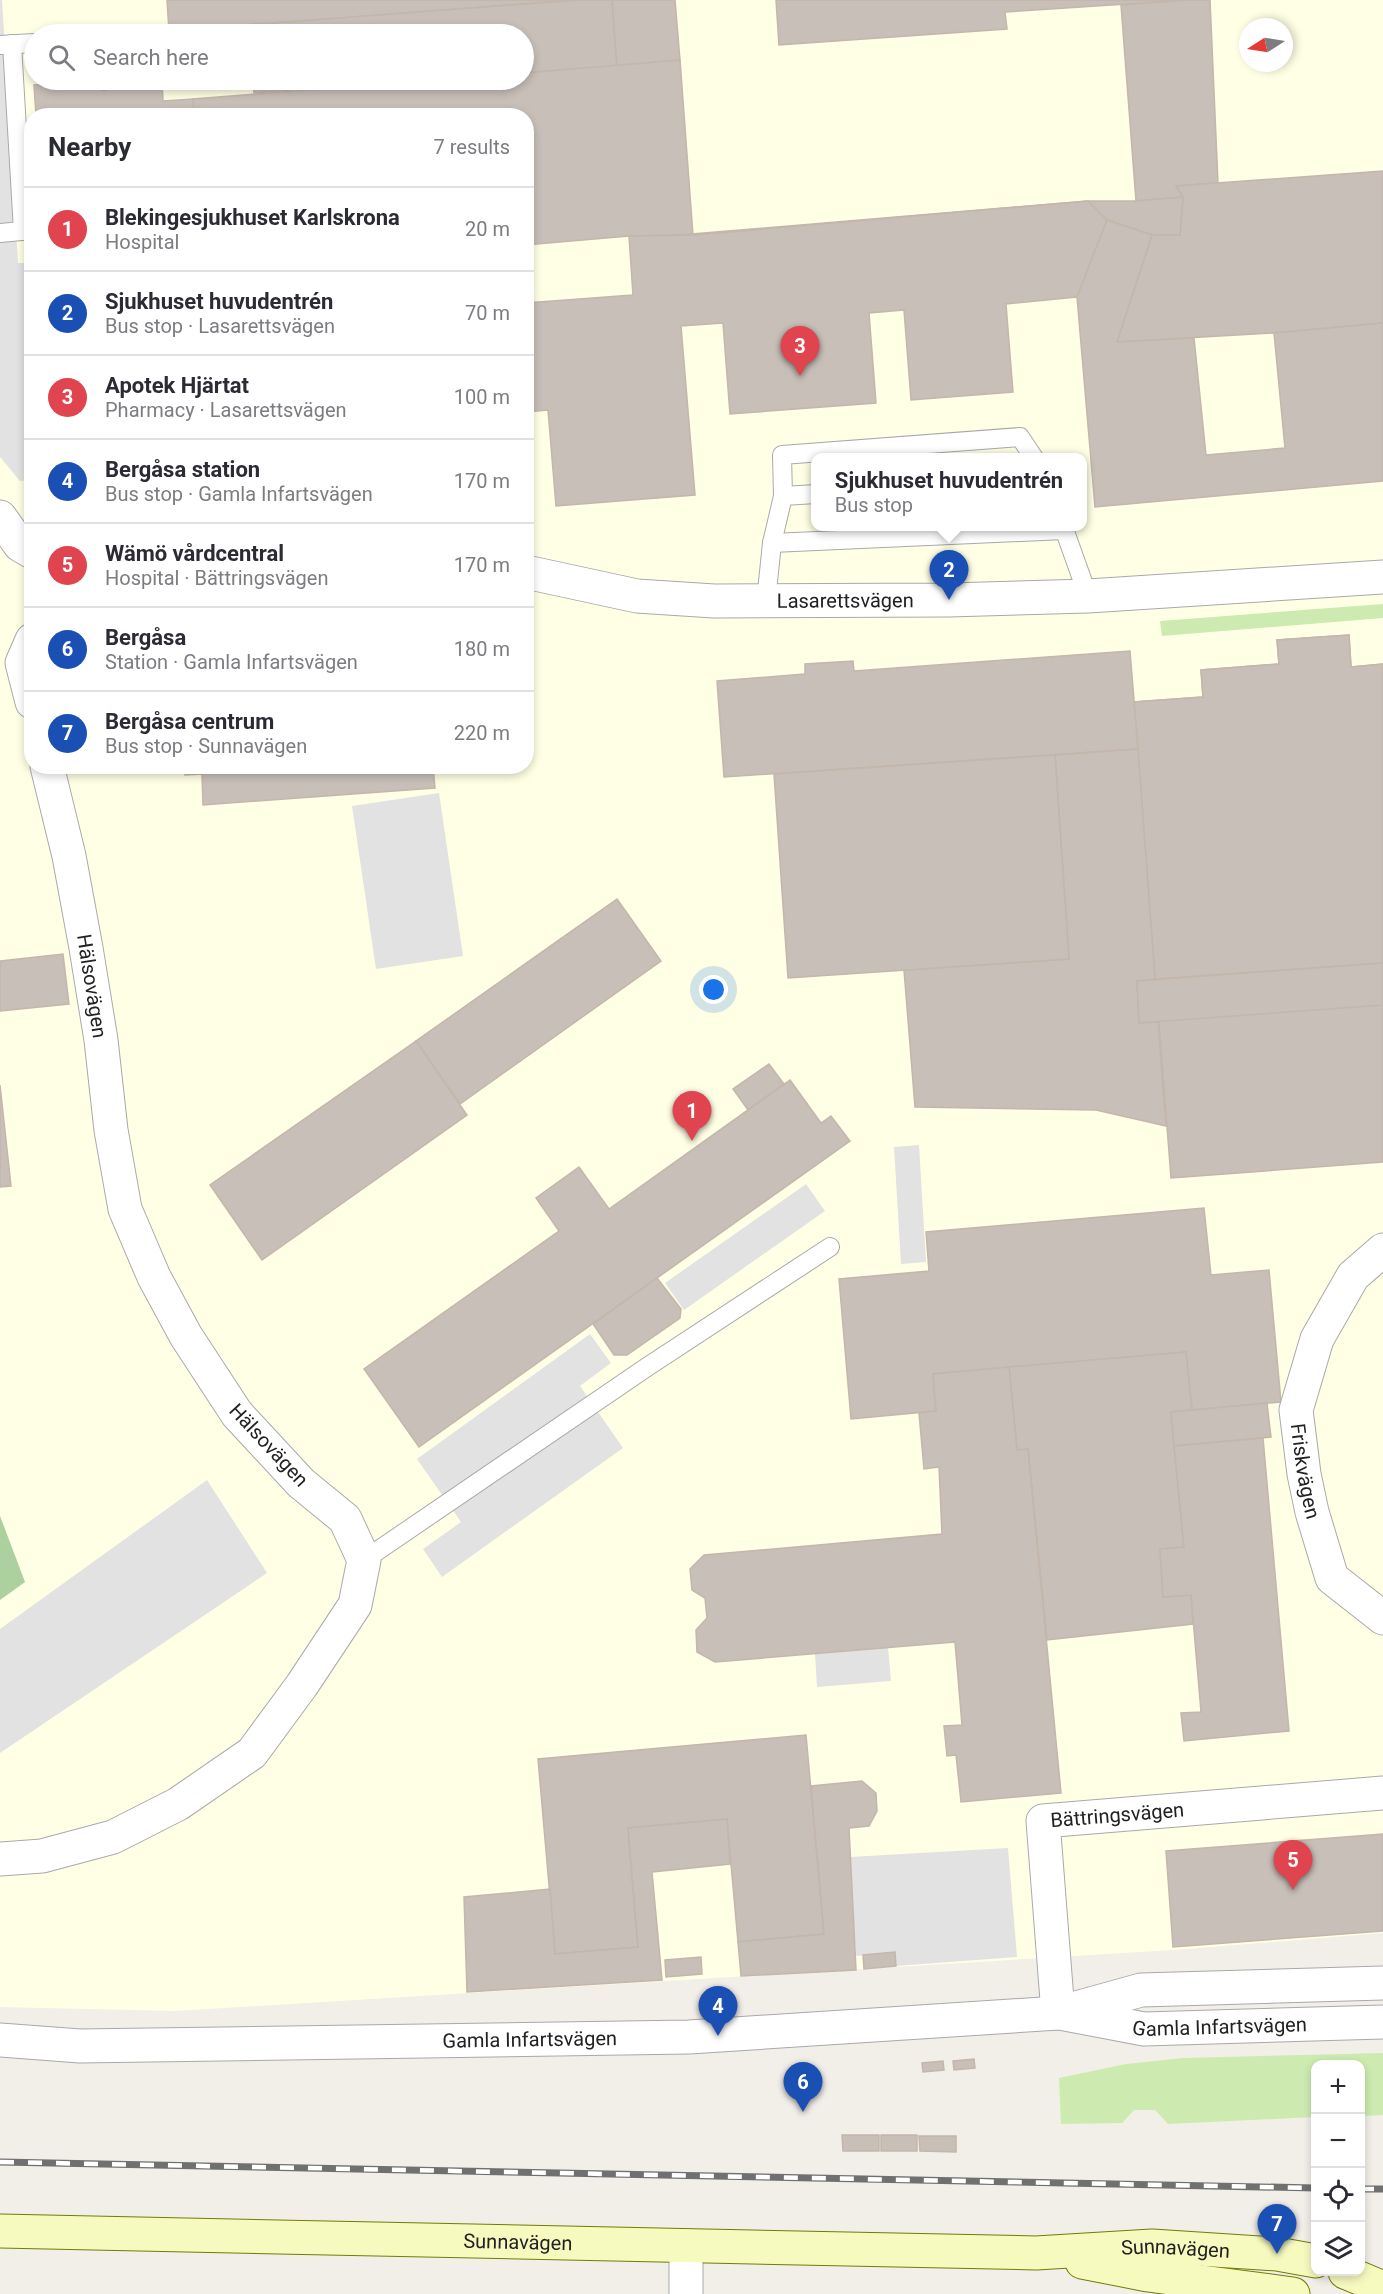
<!DOCTYPE html>
<meta charset="utf-8">
<style>
body{margin:0;font-family:Roboto,sans-serif;background:#f2f2f3;color:#2b2b33}
.controls{position:absolute;right:18px;bottom:18px;display:grid;overflow:hidden;border-radius:12px;box-shadow:0 3px 9px #0003}
.controls button{width:54px;height:54px;display:grid;place-items:center;padding:0;border:0;border-bottom:2px solid #e1e1e2;background:#fff;color:#2b2b33;font:30px sans-serif}
.compass{position:absolute;left:1239px;top:18px;width:54px;height:54px;border-radius:50%;background:#fff;box-shadow:0 3px 9px #0003;rotate:258deg}
.you{position:absolute;left:714px;top:990px;width:21px;height:21px;margin:-15px;border:4px solid #fff;border-radius:50%;background:#1a73e8;box-shadow:0 0 0 9px #1a73e833}
.badge{display:grid;place-items:center;width:39px;height:39px;border-radius:50%;background:#d40000;color:#fff;font-size:20px;font-weight:700}
.pin{position:absolute;translate:-50% -50px;filter:drop-shadow(0 2px 3px #0008)}
.pin::after{content:'';position:absolute;top:32px;width:21px;height:18px;background:inherit;clip-path:polygon(0 0,100% 0,50% 100%)}
.popup{position:absolute;left:811px;top:453px;width:276px;height:78px;box-sizing:border-box;display:grid;place-content:center;border-radius:12px;background:#fff;filter:drop-shadow(0 2px 4px #0005);font-size:20px;white-space:nowrap;color:#7c7c81}
.popup b{font-size:22px;color:#2b2b33}
.popup::after{content:'';position:absolute;left:50%;top:100%;margin-left:-12px;border:12px solid transparent;border-top-color:#fff}
.list{margin:0;padding:0;list-style:none}
h2{display:flex;justify-content:space-between;align-items:center;height:78px;margin:0;padding:0 24px;font-size:26px}
h2 small{font-size:20px;font-weight:400;color:#7c7c81}
.list li{display:grid;grid-template-columns:39px 1fr auto;gap:18px;align-items:center;box-sizing:border-box;height:84px;padding:0 24px;border-top:2px solid #e1e1e2}
.list b{display:block;font-size:22px;white-space:nowrap}
.list p{margin:0;font-size:20px;white-space:nowrap;color:#7c7c81}
.list em{font-size:20px;font-style:normal;color:#7c7c81}
.icon{flex:none;width:33px;height:33px;fill:none;stroke:currentColor;stroke-width:2;stroke-linecap:round;stroke-linejoin:round}
.map{position:relative;flex:none;width:1383px;height:2294px;overflow:hidden}
.search{position:absolute;background:#fff;box-shadow:0 3px 9px #0003;left:24px;top:24px;width:510px;height:66px;display:flex;align-items:center;gap:15px;box-sizing:border-box;padding:0 21px;border-radius:33px;color:#7c7c81;font-size:22px}
.panel{position:absolute;background:#fff;box-shadow:0 3px 9px #0003;left:24px;top:108px;width:510px;height:666px;border-radius:24px}
.map>svg:first-child{display:block}
.education{fill:#ffffe5;fill-rule:evenodd}
.grass{fill:#cdebb0}
.forest{fill:#add19e}
.parking{fill:#e2e2e2}
.building{fill:#c7bfb8;stroke:#c4b6ab;stroke-width:1.5}
.lines{fill:none;stroke-linecap:round;stroke-linejoin:round}
.service-casing{stroke:#a9a9a9;stroke-width:20}
.minor-casing{stroke:#a9a9a9;stroke-width:35}
.tertiary-casing{stroke:#a9a9a9;stroke-width:35}
.secondary-casing{stroke:#707d05;stroke-width:35}
.service{stroke:#fff;stroke-width:18}
.minor{stroke:#fff;stroke-width:33}
.tertiary{stroke:#fff;stroke-width:33}
.secondary{stroke:#f7fabf;stroke-width:33}
.rail-casing{stroke:#707070;stroke-width:7}
.rail{stroke:#fff;stroke-width:4.5;stroke-dasharray:14;stroke-linecap:butt}
.labels{text-anchor:middle;dominant-baseline:central;stroke-width:4.5;stroke-linejoin:round;paint-order:stroke}
.street-label{font-size:20px;fill:#222;stroke:#fff}
</style>
<div class="map">
<svg width="1383" height="2294" viewBox="0 0 1383 2294">
<rect width="100%" height="100%" fill="#f2efe9"/>
<path class="education" d="M0,0H1383V1933L1173,1950L176,2011L0,2007V1600L25,1582L0,1516ZM1248,27H1284V63H1248ZM34,34H524V80H34ZM32,116H526V766H32ZM816,458H1082V526H816Z"/>
<g class="grass">
<path d="M1383,604V618L1162,636L1160,621Z"/>
<path d="M1383,2053V2115L1361,2116L1360,2064H1316L1315,2117L1168,2124L1155,2110H1134L1122,2123L1061,2124L1059,2078L1126,2064L1183,2058Z"/>
</g>
<path class="forest" d="M0,1516L25,1582L0,1600Z"/>
<g class="parking">
<path d="M0,0H2L18,263H32L31,480L20,481L0,457Z"/>
<path d="M439,793L463,956L376,969L352,806Z"/>
<path d="M919,1145L926,1262L901,1264L894,1147Z"/>
<path d="M806,1184L825,1211L684,1310L665,1283Z"/>
<path d="M590,1334L611,1363L580,1386L623,1448L442,1577L423,1549L461,1522L417,1459Z"/>
<path d="M207,1480L267,1573L0,1753V1629Z"/>
<path d="M888,1647L891,1681L817,1687L815,1654Z"/>
<path d="M1008,1848L1017,1957L896,1966L895,1952L856,1956L850,1857Z"/>
</g>
<g class="building">
<path d="M167,0H577L169,31Z"/>
<path d="M577,0H612L617,66L524,73V34H275L274,23Z"/>
<path d="M612,0H675L680,60L617,66Z"/>
<path d="M776,0H1188L1005,12L1007,29L779,45Z"/>
<path d="M1188,0H1210L1218,183L1176,186L1183,197L1136,201L1121,5Z"/>
<path d="M274,23L275,34H251L250,24Z"/>
<path d="M680,60L693,235L629,236L526,245V116H194L193,99L433,80H524V73Z"/>
<path d="M123,80H162L163,101L193,99L194,116H36L34,85Z"/>
<path d="M253,80H278L279,91L254,93Z"/>
<path d="M278,80H433L279,91Z"/>
<path d="M1383,171V323L1274,333L1117,342L1152,235H1180L1183,197L1176,186Z"/>
<path d="M1183,197L1180,235H1152L1107,220L669,257L668,236L1088,201H1136Z"/>
<path d="M1088,201L1107,220L1077,297L1006,304L1013,392L911,400L904,310L869,313L876,403L730,414L723,323L681,326L695,495L556,506L548,410L526,412V303L633,295L629,236L693,235Z"/>
<path d="M1107,220L1152,235L1117,342L1194,338L1206,455L1285,448L1274,333L1383,323V481L1095,507L1077,297Z"/>
<path d="M1349,635L1351,667L1383,664V1162L1171,1178L1134,702L1203,697L1201,670L1279,664L1277,640Z"/>
<path d="M1349,635L1351,667L1383,664V963L1155,979L1134,702L1203,697L1201,670L1279,664L1277,640Z"/>
<path d="M1130,651L1138,749L724,777L717,681L805,674V664L853,661L854,671Z"/>
<path d="M1138,749L1155,979L1137,981L1139,1023L1158,1022L1166,1126L1096,1110L915,1107L904,970L1069,959L1055,755Z"/>
<path d="M1055,755L1069,959L788,978L774,774Z"/>
<path d="M185,766H433L435,788L203,805L202,774L185,775Z"/>
<path d="M617,899L661,961L460,1104L416,1041Z"/>
<path d="M63,954L69,1004L0,1011V961Z"/>
<path d="M1383,963V1005L1139,1023L1137,981Z"/>
<path d="M416,1041L467,1115L262,1260L210,1185Z"/>
<path d="M769,1064L784,1084L748,1110L733,1089Z"/>
<path d="M790,1080L821,1123L831,1116L850,1141L419,1447L364,1369L559,1231L536,1198L579,1167L609,1209Z"/>
<path d="M0,1085L11,1186L0,1187Z"/>
<path d="M1204,1208L1211,1275L1269,1270L1281,1402L1192,1410L1186,1352L933,1374L936,1411L851,1419L839,1279L929,1271L926,1232Z"/>
<path d="M657,1278L681,1309L680,1318L627,1355H614L593,1324Z"/>
<path d="M1186,1352L1192,1410L1171,1412L1184,1547L1160,1549L1163,1597L1191,1595L1193,1624L1047,1640L1028,1449L1017,1450L1009,1367Z"/>
<path d="M1009,1367L1017,1450L1028,1449L1061,1793L961,1802L956,1755L947,1756L944,1726L962,1725L955,1642L715,1662L697,1652L696,1630L707,1618L705,1598L692,1590L690,1569L704,1555L942,1534L939,1467L924,1469L919,1413L936,1411L933,1374Z"/>
<path d="M1267,1403L1271,1437L1174,1446L1171,1412Z"/>
<path d="M1263,1438L1289,1731L1184,1741L1181,1713L1201,1712L1191,1595L1163,1597L1160,1549L1184,1547L1174,1446Z"/>
<path d="M806,1735L824,1934L738,1942L727,1819L628,1828L638,1947L555,1954L538,1759Z"/>
<path d="M862,1781L876,1793L877,1811L869,1826L849,1828L856,1970L741,1976L738,1942L824,1934L811,1786Z"/>
<path d="M727,1819L730,1864L652,1872L662,1980L467,1992L464,1897L550,1889L555,1954L638,1947L628,1828Z"/>
<path d="M1383,1834V1931L1173,1947L1166,1851Z"/>
<path d="M895,1952L896,1966L864,1969L863,1955Z"/>
<path d="M701,1957L702,1974L666,1977L665,1960Z"/>
<path d="M974,2059L975,2068L954,2070L953,2061Z"/>
<path d="M943,2061L944,2070L923,2072L922,2063Z"/>
<path d="M842,2135H879V2151H843Z"/>
<rect x="881" y="2135" width="36" height="16"/>
<path d="M919,2136H956V2152L920,2151Z"/>
</g>
<g class="lines">
<defs>
<g id="service">
<path d="M12,44L23,231"/>
<path d="M0,45L34,43"/>
<path d="M104,80V81"/>
<path d="M0,233L32,230"/>
<path d="M783,496L816,494"/>
<path d="M1063,526L1088,596"/>
<path d="M772,543L1064,530"/>
<path d="M766,601L772,543L783,496L782,455L1020,437L1034,458"/>
<path d="M364,1560L647,1367L830,1247"/>
</g>
<g id="minor">
<path d="M0,517L20,545L32,552"/>
<path id="s1" d="M526,572L637,596L714,601L949,600L1088,596L1383,577"/>
<path d="M32,640L22,663L32,702"/>
<path id="s2" d="M1383,1250L1353,1276L1317,1339L1296,1410L1304,1474L1312,1512L1332,1578L1383,1618"/>
<path d="M0,1859L42,1856L113,1837L178,1804L252,1753L302,1685L355,1605L364,1560L345,1519L301,1483L237,1414L186,1336L154,1277L125,1209L111,1130L101,1040L86,948L69,856L47,766"/>
<path id="s3" d="M1058,2013L1043,1821L1383,1793"/>
<path d="M686,2246V2294"/>
</g>
<g id="tertiary">
<path id="s4" d="M1065,2014L1144,2029L1383,2022"/>
<path id="s5" d="M0,2040L80,2046L689,2037L1058,2013L1141,1990L1383,1983"/>
</g>
<g id="secondary">
<path id="s6" d="M0,2231L1036,2253L1152,2246L1277,2254L1316,2261"/>
<path d="M1082,2262L1148,2275L1293,2294"/>
<path d="M1345,2272L1383,2288"/>
</g>
</defs>
<use href="#service" class="service-casing"/>
<use href="#minor" class="minor-casing"/>
<use href="#tertiary" class="tertiary-casing"/>
<use href="#secondary" class="secondary-casing"/>
<use href="#service" class="service"/>
<use href="#minor" class="minor"/>
<use href="#tertiary" class="tertiary"/>
<use href="#secondary" class="secondary"/>
<defs>
<g id="rail">
<path d="M0,2162L1316,2188"/>
<path d="M1360,2189H1383"/>
</g>
</defs>
<use href="#rail" class="rail-casing"/>
<use href="#rail" class="rail"/>
</g>
<g class="labels">
<g class="street-label">
<text stroke="none"><textPath href="#s1" startOffset="322">Lasarettsvägen</textPath></text>
<text transform="translate(92 986) rotate(81)">Hälsovägen</text>
<text transform="translate(269 1445) rotate(47)">Hälsovägen</text>
<text stroke="none"><textPath href="#s2" startOffset="248">Friskvägen</textPath></text>
<text stroke="none"><textPath href="#s3" startOffset="267">Bättringsvägen</textPath></text>
<text stroke="none"><textPath href="#s4" startOffset="156">Gamla Infartsvägen</textPath></text>
<text stroke="none"><textPath href="#s5" startOffset="530">Gamla Infartsvägen</textPath></text>
<text stroke="none"><textPath href="#s6" startOffset="518">Sunnavägen</textPath></text>
<text stroke="none"><textPath href="#s6" startOffset="1176">Sunnavägen</textPath></text>
</g>
</g>
</svg>
<div class="controls">
<button>+</button>
<button>−</button>
<button><svg class="icon" aria-label="locate" viewBox="0 0 24 24"><circle cx="12" cy="12" r="6"/><path d="M12 2v4M12 18v4M2 12h4M18 12h4"/></svg></button>
<button><svg class="icon" aria-label="layers" viewBox="0 0 24 24"><path d="M12 4l9 5-9 5-9-5zM3 14l9 5 9-5"/></svg></button>
</div>
<svg class="compass" viewBox="-18 -18 36 36"><path d="M0-13l5 13h-10z" fill="#e53935"/><path d="M0 13l5-13h-10z" fill="#7c7c81"/></svg>
<div class="you"></div>
<div class="pin badge" style="left:692px;top:1141px;background:#e0444e">1</div>
<div class="pin badge" style="left:949px;top:600px;background:#1a4fb4">2</div>
<div class="popup"><b>Sjukhuset huvudentrén</b>Bus stop</div>
<div class="pin badge" style="left:800px;top:376px;background:#e0444e">3</div>
<div class="pin badge" style="left:718px;top:2036px;background:#1a4fb4">4</div>
<div class="pin badge" style="left:1293px;top:1890px;background:#e0444e">5</div>
<div class="pin badge" style="left:803px;top:2112px;background:#1a4fb4">6</div>
<div class="pin badge" style="left:1277px;top:2254px;background:#1a4fb4">7</div>
<div class="search"><svg class="icon" aria-label="search" viewBox="0 0 24 24"><circle cx="10" cy="10" r="6"/><path d="M15 15l6 6"/></svg>Search here</div>
<section class="panel">
<h2>Nearby<small>7 results</small></h2>
<ul class="list">
<li><span class="badge" style="background:#e0444e">1</span><div><b>Blekingesjukhuset Karlskrona</b><p>Hospital</p></div><em>20 m</em></li>
<li><span class="badge" style="background:#1a4fb4">2</span><div><b>Sjukhuset huvudentrén</b><p>Bus stop · Lasarettsvägen</p></div><em>70 m</em></li>
<li><span class="badge" style="background:#e0444e">3</span><div><b>Apotek Hjärtat</b><p>Pharmacy · Lasarettsvägen</p></div><em>100 m</em></li>
<li><span class="badge" style="background:#1a4fb4">4</span><div><b>Bergåsa station</b><p>Bus stop · Gamla Infartsvägen</p></div><em>170 m</em></li>
<li><span class="badge" style="background:#e0444e">5</span><div><b>Wämö vårdcentral</b><p>Hospital · Bättringsvägen</p></div><em>170 m</em></li>
<li><span class="badge" style="background:#1a4fb4">6</span><div><b>Bergåsa</b><p>Station · Gamla Infartsvägen</p></div><em>180 m</em></li>
<li><span class="badge" style="background:#1a4fb4">7</span><div><b>Bergåsa centrum</b><p>Bus stop · Sunnavägen</p></div><em>220 m</em></li>
</ul>
</section>
</div>
